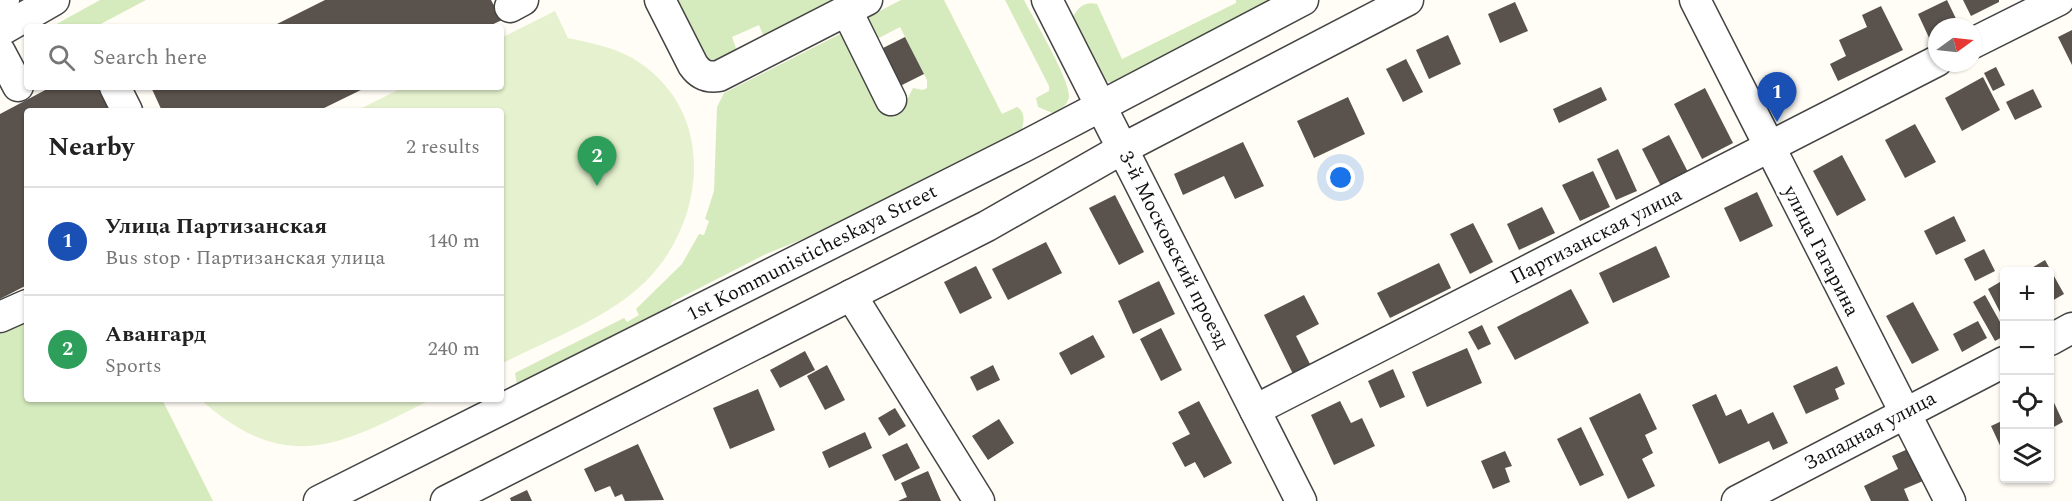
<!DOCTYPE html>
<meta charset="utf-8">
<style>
body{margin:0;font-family:Spectral,serif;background:#f6f6f6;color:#222}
.controls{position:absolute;right:18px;bottom:18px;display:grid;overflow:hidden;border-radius:6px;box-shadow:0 2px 4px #0004}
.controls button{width:54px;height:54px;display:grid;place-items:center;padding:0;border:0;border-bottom:2px solid #e0e0e0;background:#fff;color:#222;font:30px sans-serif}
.compass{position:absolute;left:1928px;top:18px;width:54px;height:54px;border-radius:50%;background:#fff;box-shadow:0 2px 4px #0004;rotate:75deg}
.you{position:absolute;left:1341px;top:178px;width:21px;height:21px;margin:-15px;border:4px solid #fff;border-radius:50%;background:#1a73e8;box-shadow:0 0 0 9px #1a73e833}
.badge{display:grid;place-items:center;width:39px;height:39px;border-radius:50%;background:#c4262e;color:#fff;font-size:20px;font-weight:700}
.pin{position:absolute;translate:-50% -50px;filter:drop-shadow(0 2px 3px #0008)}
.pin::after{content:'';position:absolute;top:32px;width:21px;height:18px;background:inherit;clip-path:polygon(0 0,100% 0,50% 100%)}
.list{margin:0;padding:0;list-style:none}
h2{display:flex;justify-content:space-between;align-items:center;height:78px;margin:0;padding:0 24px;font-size:26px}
h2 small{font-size:20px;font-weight:400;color:#767676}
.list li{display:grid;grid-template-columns:39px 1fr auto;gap:18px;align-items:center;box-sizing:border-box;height:108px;padding:0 24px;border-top:2px solid #e0e0e0}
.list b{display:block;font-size:22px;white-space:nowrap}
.list p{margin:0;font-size:20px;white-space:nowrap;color:#767676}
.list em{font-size:20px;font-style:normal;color:#767676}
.icon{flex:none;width:33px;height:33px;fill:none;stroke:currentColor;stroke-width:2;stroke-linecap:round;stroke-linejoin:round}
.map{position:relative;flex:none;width:2072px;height:501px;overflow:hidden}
.search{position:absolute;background:#fff;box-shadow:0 2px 4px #0004;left:24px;top:24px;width:480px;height:66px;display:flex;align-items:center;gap:15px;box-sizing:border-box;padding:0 21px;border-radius:6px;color:#767676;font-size:22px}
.panel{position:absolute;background:#fff;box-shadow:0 2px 4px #0004;left:24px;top:108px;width:480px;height:294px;border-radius:6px}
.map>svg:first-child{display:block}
.green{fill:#d5ebbd}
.pitch{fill:#e6f2cf}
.building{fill:#5a524d}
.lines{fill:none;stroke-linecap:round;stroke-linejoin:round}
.minor-casing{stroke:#444;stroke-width:33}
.minor{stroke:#fff;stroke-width:30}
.labels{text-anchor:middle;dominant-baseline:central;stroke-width:6;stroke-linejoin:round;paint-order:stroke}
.street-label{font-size:20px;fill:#111;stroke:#fff}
</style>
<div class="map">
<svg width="2072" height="501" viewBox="0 0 2072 501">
<rect width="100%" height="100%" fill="#fffdf5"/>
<g class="green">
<path d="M100,0H146L95,27H51Z"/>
<path d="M671,0H838L764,37L759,25L732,37L737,51L718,61L705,62Z"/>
<path d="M901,0H944L1002,114L1017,107C1026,112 1024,123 1021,132L803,239L766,254L672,302L668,310L517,385L515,373L624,318L627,322L639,315L636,309L682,264L699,234L704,235L709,221L705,219L714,191L717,107L724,93L842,33L888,109L908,98L913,88L923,90L927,88V80L900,27L877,39L867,21L872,15Z"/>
<path d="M1005,0H1024C1033,18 1071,81 1069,97C1067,107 1060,108 1055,114L1038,107L1036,98L1049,91V86Z"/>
<path d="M1236,0H1278L1118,83L1102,81L1072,19C1077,8 1084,1 1097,4L1122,59L1236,3Z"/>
<path d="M27,320V399H162L213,501H0V334Z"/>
</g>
<g class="pitch">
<path d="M555,11L568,38C592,43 619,48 640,63C716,114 706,221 646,281C609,318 548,340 501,364V111H356L404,87H501V38Z"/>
<path d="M200,399H432C341,445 287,477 200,399Z"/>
</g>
<g class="building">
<path d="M325,0H491L502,20L487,27H271Z"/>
<path d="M1947,0L1960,27H1937V40L1931,42L1918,14Z"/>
<path d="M1963,0H1999V2L1971,16Z"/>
<path d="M1515,2L1528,31L1500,43L1488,14Z"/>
<path d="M1881,6L1903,50L1838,81L1830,64L1846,56L1839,40L1867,27L1862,15Z"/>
<path d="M2072,30V65L2058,37Z"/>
<path d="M1448,35L1461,64L1429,79L1416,50Z"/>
<path d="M905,37L924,74L898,87L879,50Z"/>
<path d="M1406,59L1423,92L1403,102L1386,69Z"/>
<path d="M1996,67L2005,85L1993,91L1984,73Z"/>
<path d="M1983,77L2000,110L1962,131L1945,98Z"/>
<path d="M51,87H104L116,111H27V285L0,299V114Z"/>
<path d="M151,87H367L318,111H162Z"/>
<path d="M1601,87L1607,100L1559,123L1553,109Z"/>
<path d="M1705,88L1733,143L1702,159L1674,104Z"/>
<path d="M2033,89L2042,107L2015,120L2006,102Z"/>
<path d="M1348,97L1365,134L1314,158L1297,121Z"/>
<path d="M1915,124L1936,162L1905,178L1885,140Z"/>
<path d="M1669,135L1691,178L1664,192L1642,149Z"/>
<path d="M1243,142L1264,186L1235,199L1224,176L1183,195L1174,174Z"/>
<path d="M1618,149L1637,191L1616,200L1597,159Z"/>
<path d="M1842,155L1866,200L1837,216L1813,171Z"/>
<path d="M1593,171L1610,207L1580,221L1562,185Z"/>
<path d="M1757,192L1773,226L1740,242L1724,208Z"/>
<path d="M1115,195L1144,252L1119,265L1089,208Z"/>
<path d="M1542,207L1555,233L1519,250L1507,224Z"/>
<path d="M1954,216L1966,241L1936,255L1924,231Z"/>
<path d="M1473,223L1493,262L1470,274L1450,234Z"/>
<path d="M1046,242L1062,273L1008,300L992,269Z"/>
<path d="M1656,246L1670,277L1613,303L1599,273Z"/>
<path d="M1984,249L1995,271L1975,281L1964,259Z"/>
<path d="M2045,260L2064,294L2050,302V272H2025Z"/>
<path d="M1439,263L1451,288L1390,318L1377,293Z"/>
<path d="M976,266L992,298L960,314L944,282Z"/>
<path d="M1159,281L1175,314L1133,334L1118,301Z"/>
<path d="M2000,282L2004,291V314L2002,316L1988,289Z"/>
<path d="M1571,289L1589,323L1515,360L1497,327Z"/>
<path d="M1304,295L1319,324L1296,336L1314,372L1296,380L1264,315Z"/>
<path d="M1985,295L2004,329V336L1995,341L1973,302Z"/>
<path d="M1913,302L1939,350L1912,364L1886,316Z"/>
<path d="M1978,321L1987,338L1962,352L1953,334Z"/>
<path d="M1482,325L1491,344L1478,350L1468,332Z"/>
<path d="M1161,328L1182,370L1161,381L1140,339Z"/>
<path d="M1093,335L1105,357L1071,375L1059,353Z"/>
<path d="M1467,348L1482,383L1427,407L1412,372Z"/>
<path d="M805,351L815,370L780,388L770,370Z"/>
<path d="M827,365L845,400L825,410L807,376Z"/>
<path d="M993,365L1000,380L977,391L970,377Z"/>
<path d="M1837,366L1845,384L1835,389L1839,399L1806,414L1793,386Z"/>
<path d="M1393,369L1405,397L1380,408L1368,381Z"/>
<path d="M758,389L775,430L730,449L713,408Z"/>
<path d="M1640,393L1657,429L1645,435L1653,453L1642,459L1655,486L1628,499L1589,418Z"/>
<path d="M1716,394L1726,416L1741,409L1748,424L1773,412L1788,443L1773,450L1769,441L1719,464L1692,405Z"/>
<path d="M2050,394L2063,422L2050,429Z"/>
<path d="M1199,401L1232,463L1204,478L1195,462L1185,467L1172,443L1190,434L1178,412Z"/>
<path d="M1340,401L1351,423L1362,418L1375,446L1334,465L1311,415Z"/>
<path d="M895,408L906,426L889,436L878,418Z"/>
<path d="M999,419L1014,443L988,460L972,436Z"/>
<path d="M2004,420V454L1991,426Z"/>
<path d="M1581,427L1604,475L1580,486L1557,439Z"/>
<path d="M865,432L872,448L829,468L822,452Z"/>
<path d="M907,443L920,468L895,481L882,455Z"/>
<path d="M638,444L664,500L625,501L622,494L615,497L610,486L595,492L584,469Z"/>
<path d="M1908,449L1923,481L1904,489L1909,501H1871L1864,486L1898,469L1892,456Z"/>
<path d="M1505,451L1512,466L1505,468L1510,482L1493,489L1481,461Z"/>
<path d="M928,471L941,501H898L907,497L901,483Z"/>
<path d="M527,490L532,501H511L510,498Z"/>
</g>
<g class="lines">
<defs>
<g id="minor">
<path d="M660,0L693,65C700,75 707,78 719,76L867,0"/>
<path d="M1047,0L1301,501"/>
<path d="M1695,0L1950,501"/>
<path d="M0,2L4,0"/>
<path d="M510,7L523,0"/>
<path d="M847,11L891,100"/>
<path d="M0,31L54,0"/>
<path d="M1973,43L2059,0"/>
<path d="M0,52L18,86"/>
<path d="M115,87L127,111"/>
<path d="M851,295L979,501"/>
<path d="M0,317L27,305"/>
<path d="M2050,340L2072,328"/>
<path d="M1255,410L1937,61"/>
<path d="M319,501L1023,147L1303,0"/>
<path d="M446,501L987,226L1122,149L1408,0"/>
<path d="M1737,501L2004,362"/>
</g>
</defs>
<use href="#minor" class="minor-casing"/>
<use href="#minor" class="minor"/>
</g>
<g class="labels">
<g class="street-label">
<text transform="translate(1596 236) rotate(-27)">Партизанская улица</text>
<text transform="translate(1174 250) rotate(63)">3-й Московский проезд</text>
<text transform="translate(1821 251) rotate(63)">улица Гагарина</text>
<text transform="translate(812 253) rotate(-27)">1st Kommunisticheskaya Street</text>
<text transform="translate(1870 431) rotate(-28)">Западная улица</text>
</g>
</g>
</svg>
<div class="controls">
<button>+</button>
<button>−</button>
<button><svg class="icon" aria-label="locate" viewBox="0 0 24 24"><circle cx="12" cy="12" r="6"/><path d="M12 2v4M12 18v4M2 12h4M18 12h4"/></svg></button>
<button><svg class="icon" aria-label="layers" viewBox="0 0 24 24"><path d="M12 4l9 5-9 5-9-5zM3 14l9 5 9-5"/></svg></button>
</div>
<svg class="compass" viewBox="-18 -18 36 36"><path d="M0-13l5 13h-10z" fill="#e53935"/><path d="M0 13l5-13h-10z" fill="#767676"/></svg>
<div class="you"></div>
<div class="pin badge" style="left:1777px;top:122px;background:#1a4fb4">1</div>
<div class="pin badge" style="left:597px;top:186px;background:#2e9e5b">2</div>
<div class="search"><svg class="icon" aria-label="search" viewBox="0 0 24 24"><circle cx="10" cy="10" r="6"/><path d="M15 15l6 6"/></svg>Search here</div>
<section class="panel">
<h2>Nearby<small>2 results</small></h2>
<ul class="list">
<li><span class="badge" style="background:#1a4fb4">1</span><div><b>Улица Партизанская</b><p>Bus stop · Партизанская улица</p></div><em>140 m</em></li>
<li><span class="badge" style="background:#2e9e5b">2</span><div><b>Авангард</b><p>Sports</p></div><em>240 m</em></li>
</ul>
</section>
</div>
